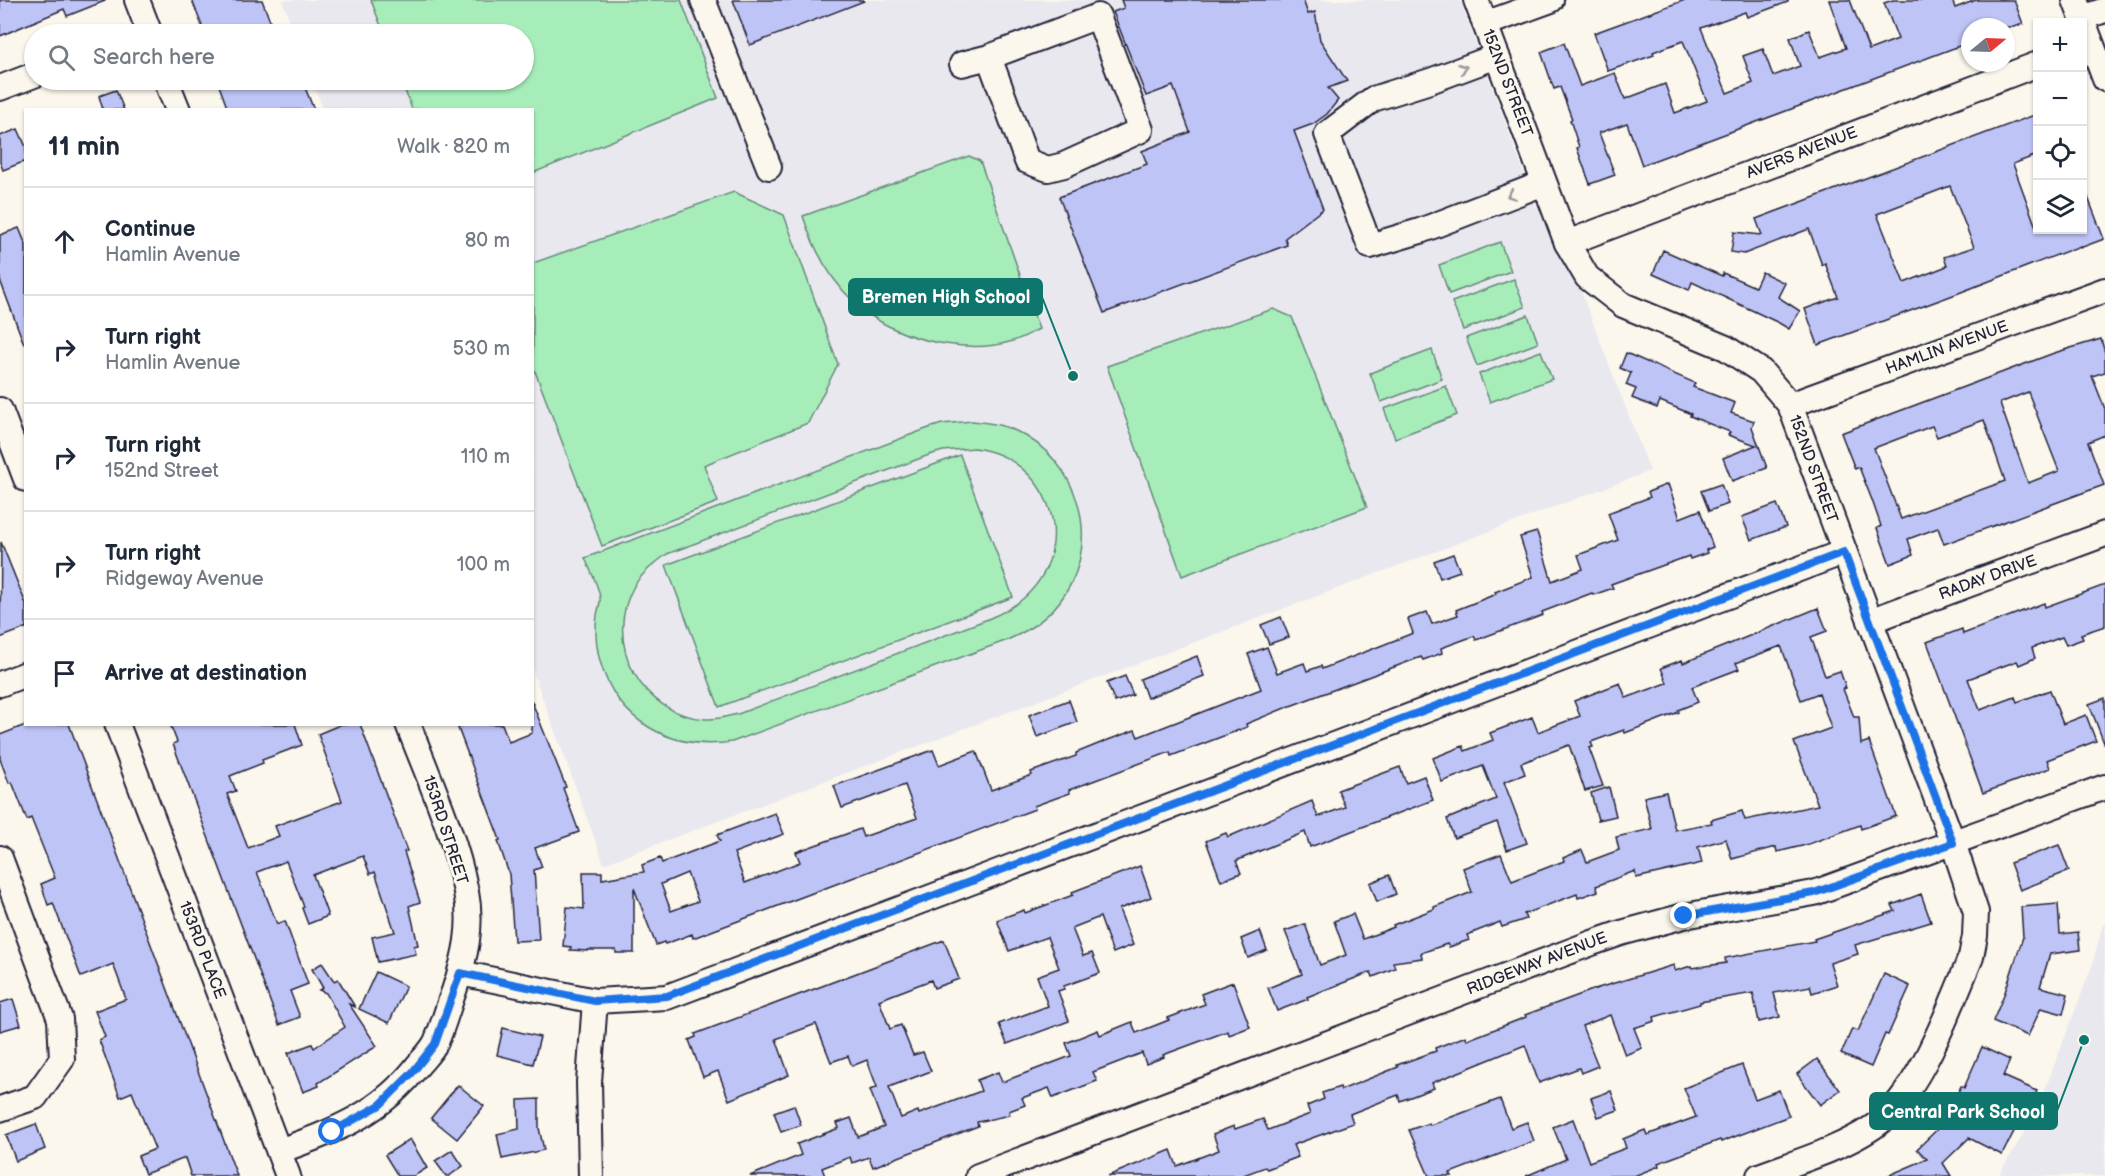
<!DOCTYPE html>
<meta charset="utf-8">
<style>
body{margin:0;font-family:"Balsamiq Sans",sans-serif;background:#f2f2f3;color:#1f2937}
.controls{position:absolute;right:18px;top:18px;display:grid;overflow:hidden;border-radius:0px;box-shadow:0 2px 4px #0004}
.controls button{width:54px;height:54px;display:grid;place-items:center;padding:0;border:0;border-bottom:2px solid #e0e1e3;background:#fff;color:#1f2937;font:30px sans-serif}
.compass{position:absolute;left:1961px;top:18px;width:54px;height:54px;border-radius:50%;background:#fff;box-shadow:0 2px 4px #0004;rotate:71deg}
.stop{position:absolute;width:18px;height:18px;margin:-14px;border:4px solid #1a73e8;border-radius:50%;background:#fff}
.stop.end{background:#1a73e8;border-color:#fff;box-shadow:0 2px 6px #0008}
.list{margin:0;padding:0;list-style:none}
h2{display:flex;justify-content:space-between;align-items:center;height:78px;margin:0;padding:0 24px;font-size:26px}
h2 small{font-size:20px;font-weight:400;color:#747a83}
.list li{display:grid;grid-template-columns:39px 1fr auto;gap:18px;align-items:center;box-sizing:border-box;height:108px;padding:0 24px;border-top:2px solid #e0e1e3}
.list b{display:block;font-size:22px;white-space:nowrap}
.list p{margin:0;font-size:20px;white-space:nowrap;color:#747a83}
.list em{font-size:20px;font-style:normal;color:#747a83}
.icon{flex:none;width:33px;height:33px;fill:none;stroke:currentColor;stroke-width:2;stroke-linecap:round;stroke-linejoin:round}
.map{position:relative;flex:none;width:2105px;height:1176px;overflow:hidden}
.search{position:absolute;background:#fff;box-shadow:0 2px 4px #0004;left:24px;top:24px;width:510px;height:66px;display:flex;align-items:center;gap:15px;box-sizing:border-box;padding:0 21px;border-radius:33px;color:#747a83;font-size:22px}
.panel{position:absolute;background:#fff;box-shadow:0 2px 4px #0004;left:24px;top:108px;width:510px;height:618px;border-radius:0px}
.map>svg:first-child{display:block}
.built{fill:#e9e8ef}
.green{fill:#a7edb9;stroke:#64887a;stroke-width:1.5;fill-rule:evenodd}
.building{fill:#bfc4f6;stroke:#22223b;stroke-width:1.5;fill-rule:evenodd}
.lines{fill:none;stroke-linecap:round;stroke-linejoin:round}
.minor-casing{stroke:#22223b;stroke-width:28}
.minor{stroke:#fbf7ec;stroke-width:24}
.oneway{stroke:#99979c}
.route{stroke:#1a73e8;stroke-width:8}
.labels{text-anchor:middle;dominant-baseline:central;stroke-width:6;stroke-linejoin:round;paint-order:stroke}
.street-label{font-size:16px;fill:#22223b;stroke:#fbf7ec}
.leader{fill:none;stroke:#0f766e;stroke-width:2}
.callout-dot{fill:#0f766e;stroke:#fbf7ec;stroke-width:2}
.callout{fill:#0f766e;stroke:#0f766e;stroke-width:2}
.callout-label{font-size:18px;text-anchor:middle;font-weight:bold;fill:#fff}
</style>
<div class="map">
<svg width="2105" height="1176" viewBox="0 0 2105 1176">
<rect width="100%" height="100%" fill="#fbf7ec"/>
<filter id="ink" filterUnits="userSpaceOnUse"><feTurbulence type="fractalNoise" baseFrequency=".0167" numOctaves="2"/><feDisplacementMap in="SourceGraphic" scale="12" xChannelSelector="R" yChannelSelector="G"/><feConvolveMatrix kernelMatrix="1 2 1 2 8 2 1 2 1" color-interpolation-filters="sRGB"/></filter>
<g filter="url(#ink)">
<g class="built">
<path d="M282,0H1460L1533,198L1561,259L1577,281L1650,471L604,864L533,672L532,110L323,109L312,80H524V34H295Z"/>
<path d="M2105,923V1176H1998L2036,1113L2092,966L2103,924Z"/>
</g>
<g class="green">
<path d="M371,0H681L718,98L533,173L532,110L412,109L401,80H524V34H384Z"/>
<path d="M969,156L980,161L1039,329C1029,334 1019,340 1009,342C989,348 965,347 945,344C869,332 826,287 803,216Z"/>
<path d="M734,192L784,215L838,364L808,423L704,465L718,502L602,546L533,366V263Z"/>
<path d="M1500,242L1511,271L1449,294L1439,265Z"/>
<path d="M1514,279L1525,307L1463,330L1452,302Z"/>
<path d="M1273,309L1292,317L1367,507L1182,576L1107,366Z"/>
<path d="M1528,315L1538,343L1477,366L1466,338Z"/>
<path d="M1432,350L1442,379L1381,402L1370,373Z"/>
<path d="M1541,351L1552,379L1490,402L1479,374Z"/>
<path d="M1446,386L1457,415L1395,438L1384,409Z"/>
<path d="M972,421C987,423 1002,424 1016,431C1077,459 1102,537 1065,594C1051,616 1029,631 1005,641L732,742C672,751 617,722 600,661C596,646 595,630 597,615C598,609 601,602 600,597C598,584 590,570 585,558L926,429L942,424ZM974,448C1047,457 1081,542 1027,595C1016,606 1002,613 988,619L738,714C728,716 717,720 706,719C641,715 602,643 634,586C642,573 655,563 667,554L929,455L943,451Z"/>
<path d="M960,455L1013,597L719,707L666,565Z"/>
</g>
<g class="building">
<path d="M0,0H105V1L67,16L64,9L0,36Z"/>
<path d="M192,0H262L275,34H205Z"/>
<path d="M733,0H863L864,1L750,45Z"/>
<path d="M1121,0H1303L1308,14L1315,12L1320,40L1347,81L1328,88L1338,100L1327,114L1313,124L1294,131L1323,209L1285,238L1287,245L1104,313L1059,197L1147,164L1142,151L1190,132L1173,86L1146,96L1113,12L1124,8Z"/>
<path d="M1685,0H1788V2L1747,17L1745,12L1701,28L1727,93L1753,83L1743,56L1763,49L1773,76L1800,66L1790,38L1809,30L1820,57L1846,48L1829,0H1850L1869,50L1898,39L1884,3L1893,0H1952L1955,8L1976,0H2014L2023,24L2014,27H1970V42L1642,165L1627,123L1599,133L1615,175L1590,184L1577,148L1579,147L1570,120L1572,119L1560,87L1554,89L1541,52L1564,43L1580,86L1615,73L1625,99L1665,84L1675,113L1707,101L1683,41L1653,52L1654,55L1608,71L1594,33Z"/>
<path d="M217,80H302L314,110H228Z"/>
<path d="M116,90L124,110H103L99,96Z"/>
<path d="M2037,114V155L2013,164L2037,230H2082V187H2084L2104,239L2080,248V246L1956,294L1818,345L1805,309L1838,297L1825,263L1822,265L1809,229L1744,254L1731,252L1734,232L1762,235L1756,219ZM1950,186L1974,247L1944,257L1947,266L1904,283L1877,214Z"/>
<path d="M18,129L26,147V161L3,170L0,162V136Z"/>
<path d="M19,228L26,245V344H24L0,280V235Z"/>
<path d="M1663,250L1722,276L1723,273L1755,287L1762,272L1785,283L1778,297L1800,311L1789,329L1779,323L1692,282L1689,290L1653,274Z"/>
<path d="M2101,339L2105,353V372L2092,376L2105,409V435L2088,442L2104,485L1944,544L1938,528L1908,539L1913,555L1890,564L1877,528L1881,526L1872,500L1859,467L1855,469L1841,433L2054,353ZM2028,392L2059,471L2028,483L2000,403ZM1984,420L2005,481L1901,519L1874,448L1932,426L1937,437Z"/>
<path d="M1626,353L1695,383L1693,387L1735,403L1731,413L1754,421L1752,427L1767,468L1732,481L1723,458L1756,445L1728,435L1730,432L1690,416L1691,414L1660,401L1657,408L1632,398L1636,389L1626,385L1631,373L1620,368Z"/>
<path d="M1668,484L1680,518L1700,510L1713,547L1706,550L1707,553L1690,559L1689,556L1611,584L1613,588L1593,595L1592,593L1542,612L1543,615L1476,640L1474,636L1441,648L1442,653L1423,660L1421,657L1285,708L1246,724L1247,727L1171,756L1170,752L1069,790L1070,793L1034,806L1035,809L693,938L692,934L665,944L664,942L656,945L634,888V953H616V950H588V951L570,950L571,947L563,946L567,907L584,909L583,872H602V879L644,872L642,865L660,858L662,863L720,841L717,835L775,813L784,834L734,853L745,883L800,862L796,852L821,843L860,829L863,837L917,818L905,785L842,808L834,786L933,750L939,765L976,751L991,790L1032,775L1031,772L1076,756V753L1108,740L1135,730L1138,737L1261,689L1248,654L1267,647L1277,673L1304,663L1307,671L1321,666L1322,669L1413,633L1408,619L1427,612L1432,624L1458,615L1456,610L1496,594L1495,592L1533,577L1520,537L1537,532L1552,581L1583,569L1578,555L1618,540L1608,513L1650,497L1648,492ZM687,873L698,901L671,911L661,884Z"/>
<path d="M1721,484L1728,504L1709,511L1701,491Z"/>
<path d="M1777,504L1786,527L1751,540L1742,517Z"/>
<path d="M1,542L26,604V628L0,638Z"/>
<path d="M1453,554L1460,571L1440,578L1434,561Z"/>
<path d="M2105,585V626L2081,634L2083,639L2066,645L2062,637L2032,648L2035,658L2019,665L2017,661L1968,679L1980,710L2015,697L2017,702L2050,690L2063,724L2086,715L2096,741L2047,760L2050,768L1983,793L1927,642L1962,629L1963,634L2044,603L2045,607Z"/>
<path d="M1818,608L1827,631L1811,637L1825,676L1840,671L1846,688L1843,689L1854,717H1859L1861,744L1869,741L1896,816L1861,829L1860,825L1806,845L1777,852L1776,847L1732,859L1726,839L1698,847L1702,863L1636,878L1635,871L1596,886L1598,891L1578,898L1577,894L1524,914L1526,919L1502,927L1500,922L1467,935L1469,940L1449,947L1447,944L1421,953L1422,958L1393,962L1395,968L1373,977L1371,972L1307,997L1308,999L1277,1011L1268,988L1302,974L1285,931L1305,924L1320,965L1346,955L1334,921L1353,914L1363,939L1394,927L1393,925L1434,909V907L1472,892L1463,868L1501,854L1512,881L1564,861L1563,858L1582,850L1587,862L1619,850L1616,837L1652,829L1644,797L1666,792L1675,830L1712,823L1711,820L1742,811L1745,820L1818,805L1794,742L1831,728L1819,693L1801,700L1781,646L1736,663L1739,669L1692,687L1698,702L1678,710L1679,712L1625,733L1624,730L1591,742L1593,747L1589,748L1603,786L1585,791L1569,745L1521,763L1525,774L1504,782L1527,843L1507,850L1497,822L1454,838L1447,819L1496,799L1483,766L1442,782L1433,758L1463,746L1465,751L1493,740L1490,733L1532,717L1538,732L1580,716L1574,701L1620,683L1626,698L1667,683L1661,668L1682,660L1683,663Z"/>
<path d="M1281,617L1289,637L1269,644L1261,625Z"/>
<path d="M1197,656L1204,676L1147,698L1140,679Z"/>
<path d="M1125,676L1133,695L1115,702L1107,683Z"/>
<path d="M2105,698V742L2104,743L2089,704Z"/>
<path d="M1069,700L1077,722L1037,737L1029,715Z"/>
<path d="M532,702L566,787L563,788L579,832L535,848L542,867L534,870L539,940L514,941L509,874L498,841L500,840L458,728L466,724H502L509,742L532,733Z"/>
<path d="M28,724H69L237,1176H191L185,1158L145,1174L138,1156L155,1149L132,1092L120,1097L99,1040L105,1037L95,1011L126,999L113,964L81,977L53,903L48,905L41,884L55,878L31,818L27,820L12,782L9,783L0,759V735Z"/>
<path d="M170,724H295L302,745L262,760L263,763L230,776L236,791L227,794L248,848L279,836L275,826L342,801L318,734L342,724H360L407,851L404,852L420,902L409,906L418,945L414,946L416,954L378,962L372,937L395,932L375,872L370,874L363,856L313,875L328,916L308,924L302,908L304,907L286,861L257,872L277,924L285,921L308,984L290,991L300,1017L279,1025L173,744L177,742Z"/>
<path d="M1400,767L1406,783L1424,776L1433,800L1310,847L1305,832L1236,861L1241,873L1221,881L1206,841L1226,833L1228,837L1312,801L1318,817L1345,807L1338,790Z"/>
<path d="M1609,787L1616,816L1598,820L1591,793Z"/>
<path d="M2059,845L2069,871L2020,890L2010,863Z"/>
<path d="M1140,866L1151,897L1119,909L1133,945L1113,953L1100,917L1072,928L1083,956L1092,953L1100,973L1064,986V989L1058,991L1069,1021L1007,1044L999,1024L1048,1006L1037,976L1059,968L1047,937L1009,951L997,920L1024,910L1025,913L1073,895L1072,892Z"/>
<path d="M1389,875L1396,894L1377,902L1370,883Z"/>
<path d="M1921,894L1931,922L1855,945L1858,954L1830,963L1837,985L1812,993L1810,986L1774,993L1780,1017L1759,1022L1753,993L1700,1002V1004L1654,1017L1655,1021L1634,1028L1642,1048L1625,1055L1610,1015L1582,1026L1598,1066L1581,1073L1579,1068L1539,1083L1525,1045L1432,1083L1434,1088L1400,1101L1398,1095L1350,1114L1353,1123L1293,1145L1298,1157L1267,1169L1265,1167L1241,1176H1108L1171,1150L1177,1166L1219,1150L1213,1134L1234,1126L1235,1129L1263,1119L1268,1130L1310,1114L1307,1106L1324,1099L1322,1093L1340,1087L1341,1090L1398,1067L1397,1065L1436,1051L1435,1048L1466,1036L1467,1040L1526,1017L1525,1015L1598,988L1674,965L1675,971L1691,966L1692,968L1726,963L1725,958L1815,941L1814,939L1895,911L1892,905Z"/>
<path d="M2058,904L2060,934L2078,932L2080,950L2050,954L2040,987L2068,994L2063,1014L2041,1008L2028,1036L1993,1021L2005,992L2023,937L2021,907Z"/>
<path d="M1260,931L1267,950L1248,958L1241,939Z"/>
<path d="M944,940L959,979L934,988L931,980L879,1000L890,1029L901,1025L913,1055L923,1052L931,1071L889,1087L901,1118L918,1111L919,1114L981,1091L977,1080L998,1072L1002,1082L1071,1056L1066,1043L1098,1030L1100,1035L1132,1022L1136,1033L1169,1020L1168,1018L1205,1004L1201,994L1233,982L1250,1027L1229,1035L1228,1031L1163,1055L1164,1057L1146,1064L1142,1053L1093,1072L1097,1081L1053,1098L1049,1088L1022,1098L1025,1105L1009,1111L1010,1115L977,1122L978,1126L873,1167L869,1157L852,1163L850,1157L822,1168L825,1176H750L801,1155L797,1144L839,1128L837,1123L851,1118L858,1137L884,1127L870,1090L877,1087L867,1060L852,1066L848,1056L831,1062L816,1024L776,1039L789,1075L729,1100L718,1071L703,1077L689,1040L696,1037L695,1034Z"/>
<path d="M322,963L334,981L338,979L355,1007L349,1004L377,1046L318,1083L319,1086L303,1092L288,1053L312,1044L314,1048L345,1027L326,993L319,990L323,988L312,969Z"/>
<path d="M376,972L406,986L389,1023L359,1009Z"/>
<path d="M1884,974L1910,986L1888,1035L1885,1034L1871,1067L1841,1054L1852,1029L1858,1031Z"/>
<path d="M13,999L21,1025L0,1031V1003Z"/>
<path d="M503,1028L540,1037L533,1064L497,1055Z"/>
<path d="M1982,1047L2010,1060L2003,1076L2037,1091L2028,1111L2025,1110L2002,1155L1969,1138L1943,1163L1951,1176H1887L1927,1159L1917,1149L1955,1112L1950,1109L1961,1086L1964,1088Z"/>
<path d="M1817,1059L1840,1090L1820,1105L1797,1074Z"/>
<path d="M1742,1065L1755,1099L1779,1090L1789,1116L1721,1142L1720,1140L1658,1163L1659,1166L1634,1176H1526L1566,1159L1553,1127L1573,1119L1589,1162L1626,1148L1623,1139L1645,1130L1647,1135L1696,1117L1684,1088Z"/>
<path d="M458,1085L484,1106L457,1139L431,1118Z"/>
<path d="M1611,1091L1618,1110L1598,1117L1591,1098Z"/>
<path d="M539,1099V1128L544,1150L502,1159L497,1134L519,1129L518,1100Z"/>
<path d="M1500,1099L1511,1128L1527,1122L1534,1141L1450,1173L1452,1176H1429L1409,1130L1429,1123L1430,1125Z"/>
<path d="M794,1105L801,1125L781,1132L774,1112Z"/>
<path d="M36,1124L45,1149L16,1161L6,1135Z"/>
<path d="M410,1139L427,1168L414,1176H398L385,1155Z"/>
<path d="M452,1150L463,1166L449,1176H446L435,1161Z"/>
</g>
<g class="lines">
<defs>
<g id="minor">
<path d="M137,0L150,34"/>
<path d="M703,0L769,167"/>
<path d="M1476,0L1567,243L1587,277L1623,305L1726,348L1761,371L1790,405L1953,843L1976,912L1975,936L1971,957C1949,1009 1919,1095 1873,1127C1839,1150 1796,1162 1759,1176"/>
<path d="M2075,0L2105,79"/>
<path d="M2082,18L2105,10"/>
<path d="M1485,24L1551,0"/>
<path d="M1497,56L1430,81L1373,99L1327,134L1370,246L1420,231L1544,183"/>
<path d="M962,64L989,57L1098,16L1141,130L1064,165L1048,169L1027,161L989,57"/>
<path d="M166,80L178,110"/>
<path d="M0,88L34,75"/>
<path d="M1567,243L2038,64"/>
<path d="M1790,405L2105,290"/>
<path d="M0,410L26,479"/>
<path d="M1870,621L2105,534"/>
<path d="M0,684L26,674"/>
<path d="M117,724L288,1176"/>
<path d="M0,858L60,1019L62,1059L35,1097L0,1109"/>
<path d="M460,973L595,1001L667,997L1844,552"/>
<path d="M279,1151C335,1131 381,1114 419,1064C425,1057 432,1050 436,1042C443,1026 448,1007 454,991C465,958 473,927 466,892C455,835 429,779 408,724"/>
<path d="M591,1176L589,1082L595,1001"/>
<path d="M978,1176L1592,943L1621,933L1684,916L1814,893L2105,787"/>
</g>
</defs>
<use href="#minor" class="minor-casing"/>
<use href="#minor" class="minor"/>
</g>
<defs><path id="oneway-chevron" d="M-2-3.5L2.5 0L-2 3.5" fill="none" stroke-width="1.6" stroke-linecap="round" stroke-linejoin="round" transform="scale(1.5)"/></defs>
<g class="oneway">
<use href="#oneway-chevron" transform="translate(1463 68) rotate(-21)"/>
<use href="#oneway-chevron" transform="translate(1511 195) rotate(159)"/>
</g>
</g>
<g class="lines" filter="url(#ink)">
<path class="route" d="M332,1132L380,1105L412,1073L435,1044L460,973L595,1001L667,996L1844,552L1953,843L1814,893L1684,916"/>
</g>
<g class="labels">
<g class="street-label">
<text transform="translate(1507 83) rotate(69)">152ND STREET</text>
<text transform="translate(1802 153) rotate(-21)">AVERS AVENUE</text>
<text transform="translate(1947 348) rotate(-20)">HAMLIN AVENUE</text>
<text transform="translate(1813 469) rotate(70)">152ND STREET</text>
<text transform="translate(1988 578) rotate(-20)">RADAY DRIVE</text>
<text transform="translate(445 830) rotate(72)">153RD STREET</text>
<text transform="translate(202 950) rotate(69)">153RD PLACE</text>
<text transform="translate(1537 964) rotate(-21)">RIDGEWAY AVENUE</text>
</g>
</g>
<path class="leader" d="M1073 376L1042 297M2084 1040L2057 1111"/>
<g class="callout-dot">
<circle cx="1073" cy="376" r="6"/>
<circle cx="2084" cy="1040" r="6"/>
</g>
<g class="callout">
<rect x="849" y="279" width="193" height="36" rx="6"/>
<rect x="1870" y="1093" width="187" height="36" rx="6"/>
</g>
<g class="callout-label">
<text x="946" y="303">Bremen High School</text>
<text x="1963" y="1118">Central Park School</text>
</g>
</svg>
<div class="controls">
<button>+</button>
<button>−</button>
<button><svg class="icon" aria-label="locate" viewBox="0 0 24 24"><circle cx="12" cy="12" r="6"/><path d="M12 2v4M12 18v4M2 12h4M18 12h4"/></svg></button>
<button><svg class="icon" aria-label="layers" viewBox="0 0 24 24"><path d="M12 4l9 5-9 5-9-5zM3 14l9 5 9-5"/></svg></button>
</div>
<svg class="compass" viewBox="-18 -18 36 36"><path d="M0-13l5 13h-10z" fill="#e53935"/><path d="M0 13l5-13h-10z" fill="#747a83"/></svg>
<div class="stop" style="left:332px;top:1132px"></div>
<div class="stop end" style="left:1684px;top:916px"></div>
<div class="search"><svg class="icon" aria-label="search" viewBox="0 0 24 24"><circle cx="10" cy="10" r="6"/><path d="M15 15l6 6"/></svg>Search here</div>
<section class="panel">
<h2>11 min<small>Walk · 820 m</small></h2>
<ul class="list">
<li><svg class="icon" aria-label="ahead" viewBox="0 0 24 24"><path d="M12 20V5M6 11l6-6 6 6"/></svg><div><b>Continue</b><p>Hamlin Avenue</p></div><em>80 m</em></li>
<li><svg class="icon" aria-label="right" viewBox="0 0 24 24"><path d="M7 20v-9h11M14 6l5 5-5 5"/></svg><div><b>Turn right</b><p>Hamlin Avenue</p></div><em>530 m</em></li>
<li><svg class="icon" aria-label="right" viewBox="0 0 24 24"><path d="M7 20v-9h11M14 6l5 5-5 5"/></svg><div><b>Turn right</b><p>152nd Street</p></div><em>110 m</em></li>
<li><svg class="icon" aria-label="right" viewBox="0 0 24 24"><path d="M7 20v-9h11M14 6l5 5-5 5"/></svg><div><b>Turn right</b><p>Ridgeway Avenue</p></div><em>100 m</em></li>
<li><svg class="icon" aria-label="arrive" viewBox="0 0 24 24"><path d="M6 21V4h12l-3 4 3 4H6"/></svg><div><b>Arrive at destination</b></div></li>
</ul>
</section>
</div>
